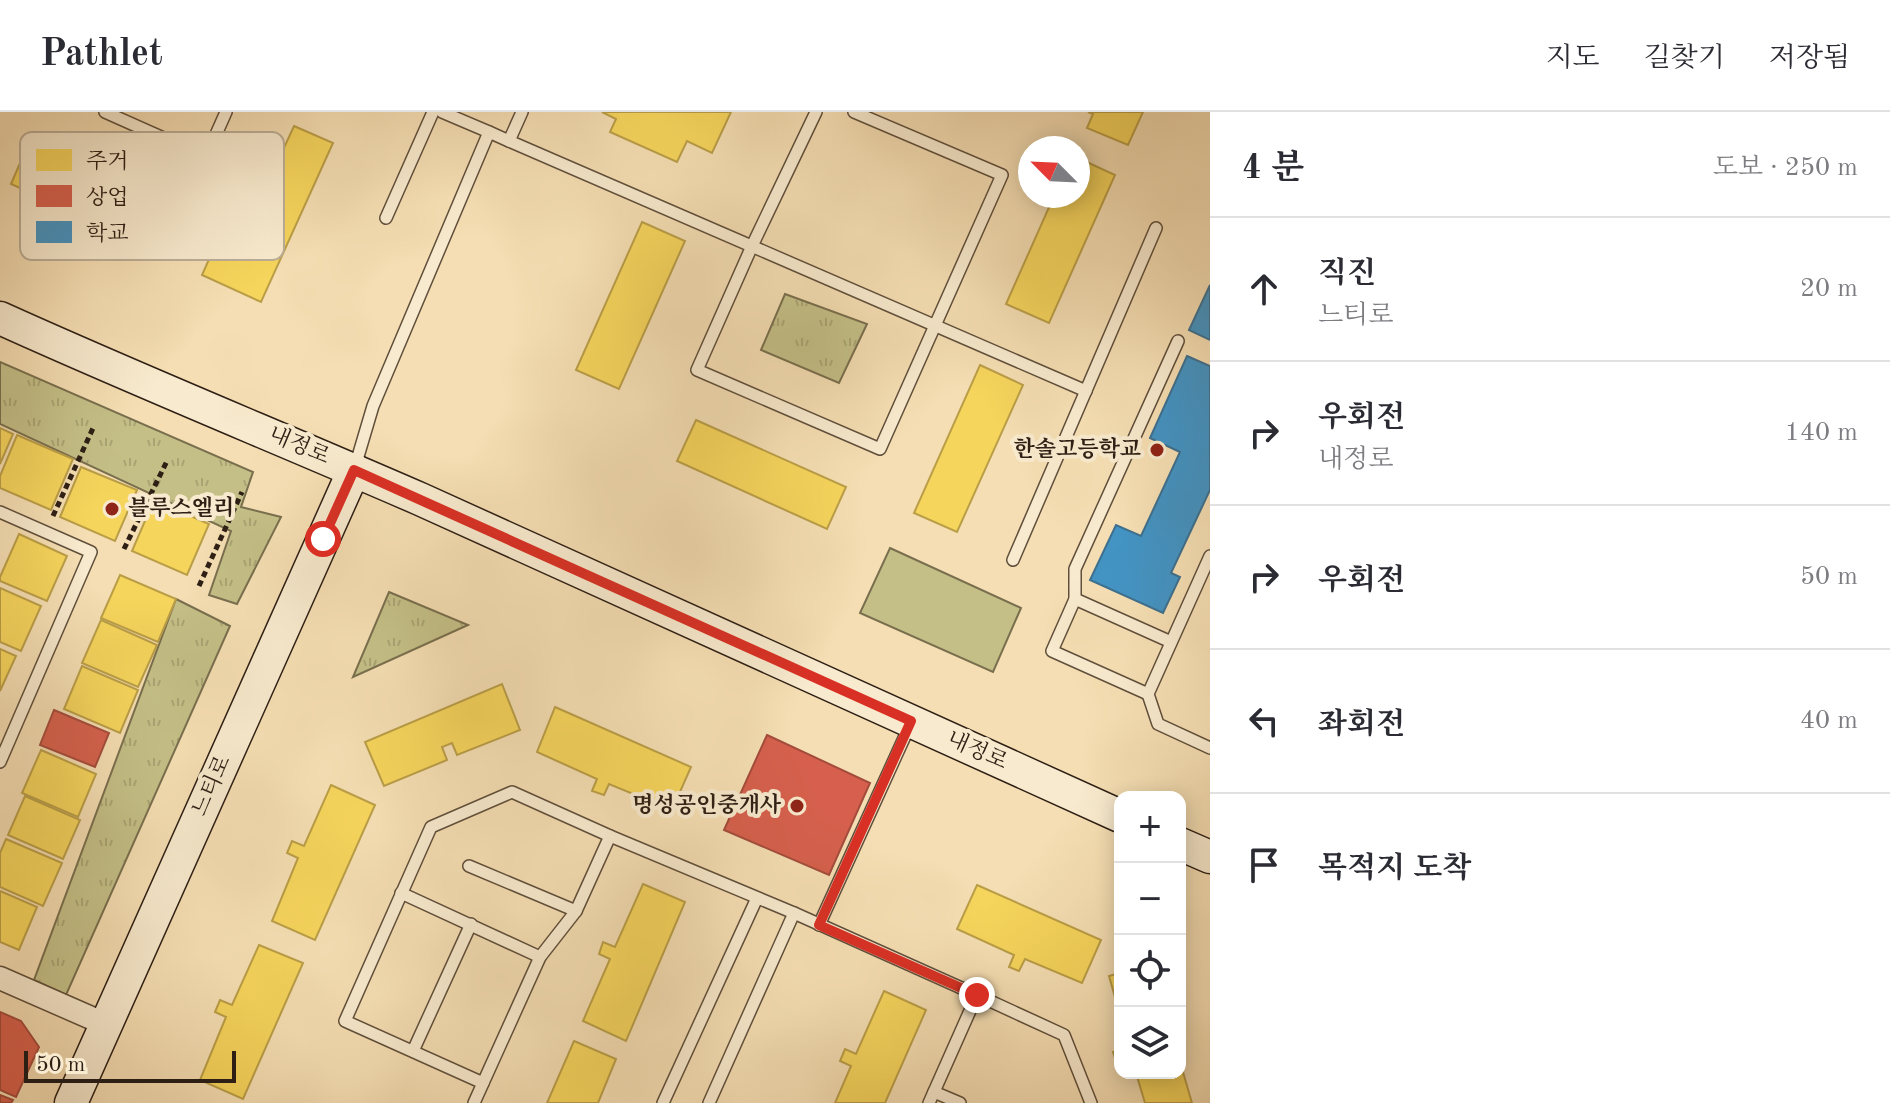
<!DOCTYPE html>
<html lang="ko">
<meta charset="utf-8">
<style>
body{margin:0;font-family:"Old Standard TT","Noto Serif KR",serif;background:#f7f7f7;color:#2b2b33}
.controls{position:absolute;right:24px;bottom:24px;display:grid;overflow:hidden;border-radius:16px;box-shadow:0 4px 20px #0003}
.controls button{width:72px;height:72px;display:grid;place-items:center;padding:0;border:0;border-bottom:2px solid #e1e1e2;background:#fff;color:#2b2b33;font:40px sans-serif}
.compass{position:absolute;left:1018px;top:24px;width:72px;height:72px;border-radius:50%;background:#fff;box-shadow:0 4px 20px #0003;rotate:294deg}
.scale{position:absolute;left:24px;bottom:20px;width:212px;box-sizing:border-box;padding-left:8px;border:4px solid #2e1f15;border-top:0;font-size:22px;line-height:28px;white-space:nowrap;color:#2e1f15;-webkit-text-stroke:6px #f8eace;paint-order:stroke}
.stop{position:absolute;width:24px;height:24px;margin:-18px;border:6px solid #d93025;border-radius:50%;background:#fff}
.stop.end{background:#d93025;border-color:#fff;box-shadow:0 2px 8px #0008}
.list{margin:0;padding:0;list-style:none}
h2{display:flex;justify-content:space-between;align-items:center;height:104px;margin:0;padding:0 32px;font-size:34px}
h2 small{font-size:26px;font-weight:400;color:#7c7c81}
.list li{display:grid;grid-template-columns:52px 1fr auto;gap:24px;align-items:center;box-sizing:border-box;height:144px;padding:0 32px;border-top:2px solid #e1e1e2}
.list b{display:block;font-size:30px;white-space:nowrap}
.list p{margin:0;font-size:26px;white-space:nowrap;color:#7c7c81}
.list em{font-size:26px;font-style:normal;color:#7c7c81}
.icon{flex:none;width:44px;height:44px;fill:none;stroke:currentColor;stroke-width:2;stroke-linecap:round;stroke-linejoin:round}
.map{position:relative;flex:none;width:1210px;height:991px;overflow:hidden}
header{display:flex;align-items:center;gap:48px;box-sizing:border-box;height:112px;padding:0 40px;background:#fff;border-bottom:2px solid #e1e1e2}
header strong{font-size:38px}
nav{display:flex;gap:44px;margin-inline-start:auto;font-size:28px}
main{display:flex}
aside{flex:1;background:#fff}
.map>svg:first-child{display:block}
.grass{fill:#c4bf87;stroke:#796f4e;stroke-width:2}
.park{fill:url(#park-tufts);stroke:#796f4e;stroke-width:2}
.homes{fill:#f6d55c;stroke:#ba9e47;stroke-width:2}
.shops{fill:#d6604d;stroke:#a44c3c;stroke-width:2}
.schools{fill:#4393c3;stroke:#3d708f;stroke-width:2}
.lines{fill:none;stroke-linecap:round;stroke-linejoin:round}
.lane-casing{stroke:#604f3c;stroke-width:14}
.street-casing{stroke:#604f3c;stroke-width:25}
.secondary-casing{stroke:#2e1f15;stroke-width:35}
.path{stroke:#2e1f15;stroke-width:5;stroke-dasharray:6 4;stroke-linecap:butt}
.lane{stroke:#f8eace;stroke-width:11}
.street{stroke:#f8eace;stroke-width:22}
.secondary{stroke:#f8eace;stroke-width:32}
.route{stroke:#d93025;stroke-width:10}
.poi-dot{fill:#8f2418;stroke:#f8eace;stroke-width:3}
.labels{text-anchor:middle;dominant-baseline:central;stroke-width:8;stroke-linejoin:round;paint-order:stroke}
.street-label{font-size:22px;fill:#2e1f15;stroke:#f8eace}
.poi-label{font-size:22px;font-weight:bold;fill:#2e1f15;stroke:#f8eace;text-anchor:end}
.key{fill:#f8eace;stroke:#bbad96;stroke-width:2}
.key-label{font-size:22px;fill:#2e1f15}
</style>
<header>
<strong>Pathlet</strong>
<nav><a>지도</a><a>길찾기</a><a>저장됨</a></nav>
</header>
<main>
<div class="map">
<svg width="1210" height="991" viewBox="0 0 1210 991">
<defs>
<pattern id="park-tufts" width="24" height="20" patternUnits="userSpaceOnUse" patternTransform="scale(2)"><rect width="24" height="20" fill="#c4bf87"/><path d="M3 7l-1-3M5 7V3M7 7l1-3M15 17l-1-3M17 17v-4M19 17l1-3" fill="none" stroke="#a9a474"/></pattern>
</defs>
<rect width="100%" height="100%" fill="#f5deb3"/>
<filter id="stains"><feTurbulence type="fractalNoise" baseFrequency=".0025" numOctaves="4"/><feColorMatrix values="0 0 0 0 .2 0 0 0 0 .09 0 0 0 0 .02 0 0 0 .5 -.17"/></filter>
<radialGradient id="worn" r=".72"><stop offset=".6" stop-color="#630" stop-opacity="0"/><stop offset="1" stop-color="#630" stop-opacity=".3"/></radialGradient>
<path class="grass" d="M890,436L1021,496L993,560L860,501Z"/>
<g class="park">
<path d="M785,182L867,212L839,271L761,238Z"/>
<path d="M0,250L253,360L241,395L281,405L237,492L209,483L231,419L0,312Z"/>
<path d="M389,480L468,513L353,565Z"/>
<path d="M176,487L230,514L66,883L34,868Z"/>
</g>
<g class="homes">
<path d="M602,0H731L712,41L687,29L677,50L610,20L616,7Z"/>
<path d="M1088,0H1143L1128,33L1087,16L1093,2Z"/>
<path d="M294,14L333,31L261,190L202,163L239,80L260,88Z"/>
<path d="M29,30L179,97L160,139L11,72Z"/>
<path d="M1078,46L1115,63L1049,211L1006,192L1054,84H1078Z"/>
<path d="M642,110L685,129L619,277L576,258Z"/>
<path d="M980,253L1023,273L957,420L914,401Z"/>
<path d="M696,308L846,375L827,417L677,349Z"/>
<path d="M0,316L13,322L0,352Z"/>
<path d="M17,323L73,347L51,398L0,376V364Z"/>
<path d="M81,355L137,378L115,429L60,405Z"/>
<path d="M154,388L209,412L187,463L132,439Z"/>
<path d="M19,422L67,444L47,489L0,469V465Z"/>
<path d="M120,463L176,487L158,530L101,506Z"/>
<path d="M0,476L41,494L21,539L0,530Z"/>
<path d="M101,508L157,533L138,575L82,551Z"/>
<path d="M0,537L16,544L0,579Z"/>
<path d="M82,554L138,578L120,621L64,597Z"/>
<path d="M502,572L520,618L457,643L452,631L442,635L447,648L384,674L365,630Z"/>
<path d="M555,595L691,655L672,698L609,672L604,683L592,679L597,667L537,640Z"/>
<path d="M41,638L96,662L78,705L22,681Z"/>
<path d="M331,673L375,693L315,828L272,809L298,746L287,741L292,729L304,734Z"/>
<path d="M25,684L80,708L63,747L8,723Z"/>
<path d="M6,727L62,751L43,794L0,775V741Z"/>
<path d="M643,772L685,790L626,929L583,909L610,847L599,842L603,830L615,835Z"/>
<path d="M977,773L1101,828L1082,871L1025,847L1019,859L1009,855L1014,843L957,817Z"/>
<path d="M0,779L37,795L19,838L0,830Z"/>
<path d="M259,833L303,851L243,987L200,968L226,905L215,900L220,888L232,893Z"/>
<path d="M1120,861V903L1109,864Z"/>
<path d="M884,879L926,898L885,991H835L851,954L840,949L845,937L856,942Z"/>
<path d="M574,929L616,947L598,991H547Z"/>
<path d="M1120,938V951L1117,952L1113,940Z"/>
<path d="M1180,950L1192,991H1145L1136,961H1180Z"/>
</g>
<g class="shops">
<path d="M54,598L109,621L95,655L40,633Z"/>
<path d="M767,623L870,671L829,763L724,718Z"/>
<path d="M0,900L21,909L39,935L16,985L0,978Z"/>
<path d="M0,983L13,988L11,991H0Z"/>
</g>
<g class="schools">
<path d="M1210,173V228L1189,218Z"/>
<path d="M1187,244L1210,254V378L1171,461L1180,465L1163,501L1090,468L1116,413L1141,424L1180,340L1150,326Z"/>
</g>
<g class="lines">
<defs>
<g id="lane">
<path d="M105,0L206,45L226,0"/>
<path d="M442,0L489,20"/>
<path d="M816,0L752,134L697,258L880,337L1002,63L854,0"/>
<path d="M509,29L1086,279"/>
<path d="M386,106L433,0"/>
<path d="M354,358L373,294L489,20L509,29L522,0"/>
<path d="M0,400L91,440L0,650"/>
<path d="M1210,444L1148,582L1158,612L1210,636"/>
<path d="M1013,448L1156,116"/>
<path d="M1075,487L1171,530"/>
<path d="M1148,582L1052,539L1075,487V457L1178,229"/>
<path d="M469,754L576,799"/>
<path d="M401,781L540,845"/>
<path d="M819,813L910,613"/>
<path d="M977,883L1064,923L1091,991"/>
<path d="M413,939L471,812"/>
<path d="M483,971L345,909L431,715L512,680L610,724"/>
<path d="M934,980L960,991"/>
<path d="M474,991L540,845L576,799L610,724L794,801L977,883L929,991"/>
<path d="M663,991L757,786"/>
<path d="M709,991L794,801"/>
</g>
<path id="street" d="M0,866L105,912"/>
<g id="secondary">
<path d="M0,206C139,269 280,326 420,387L1120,704"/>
<path d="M1180,732L1210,745"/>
<path d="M71,991L354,358"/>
</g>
</defs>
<use href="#lane" class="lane-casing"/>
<use href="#street" class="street-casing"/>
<use href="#secondary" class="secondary-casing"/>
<g class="path">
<path d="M53,404L94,314"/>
<path d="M124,437L167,349"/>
<path d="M199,474L242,380"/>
</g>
<use href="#lane" class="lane"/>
<use href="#street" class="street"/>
<use href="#secondary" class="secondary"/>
</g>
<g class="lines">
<path class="route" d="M323,427L354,358L911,609L819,813L977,883"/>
</g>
<g class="poi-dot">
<circle cx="1157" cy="338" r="8"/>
<circle cx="112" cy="397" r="8"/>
<circle cx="797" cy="694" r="8"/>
</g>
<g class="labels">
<g class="street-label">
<text transform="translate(299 334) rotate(23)">내정로</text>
<text transform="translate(977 639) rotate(24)">내정로</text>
<text transform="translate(212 674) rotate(-66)">느티로</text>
</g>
<g class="poi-label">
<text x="1141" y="338">한솔고등학교</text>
<text x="128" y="397" text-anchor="start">블루스엘리</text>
<text x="781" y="694">명성공인중개사</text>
</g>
</g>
<rect x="20" y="20" width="264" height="128" rx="12" class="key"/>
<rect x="36" y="37" width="36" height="22" fill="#f6d55c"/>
<rect x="36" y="73" width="36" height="22" fill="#d6604d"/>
<rect x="36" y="109" width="36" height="22" fill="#4393c3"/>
<g class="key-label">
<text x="86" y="56">주거</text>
<text x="86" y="92">상업</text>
<text x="86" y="128">학교</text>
</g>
<rect width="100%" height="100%" filter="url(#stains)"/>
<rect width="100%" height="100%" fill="url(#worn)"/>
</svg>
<div class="controls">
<button>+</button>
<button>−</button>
<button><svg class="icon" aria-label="locate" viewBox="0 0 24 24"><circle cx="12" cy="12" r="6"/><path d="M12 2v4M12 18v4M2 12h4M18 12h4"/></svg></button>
<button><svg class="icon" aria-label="layers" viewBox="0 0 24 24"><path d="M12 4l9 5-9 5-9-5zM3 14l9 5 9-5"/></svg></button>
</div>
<svg class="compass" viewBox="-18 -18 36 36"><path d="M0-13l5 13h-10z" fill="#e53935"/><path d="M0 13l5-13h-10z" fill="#7c7c81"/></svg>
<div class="scale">50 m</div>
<div class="stop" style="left:323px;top:427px"></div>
<div class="stop end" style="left:977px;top:883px"></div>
</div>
<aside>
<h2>4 분<small>도보 · 250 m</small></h2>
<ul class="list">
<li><svg class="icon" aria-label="ahead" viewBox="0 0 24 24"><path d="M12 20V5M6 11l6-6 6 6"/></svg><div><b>직진</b><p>느티로</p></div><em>20 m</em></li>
<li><svg class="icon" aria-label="right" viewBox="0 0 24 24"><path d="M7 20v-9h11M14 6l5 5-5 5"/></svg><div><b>우회전</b><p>내정로</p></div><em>140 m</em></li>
<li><svg class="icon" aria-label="right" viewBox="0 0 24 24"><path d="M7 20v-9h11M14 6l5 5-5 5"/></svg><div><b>우회전</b></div><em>50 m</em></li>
<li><svg class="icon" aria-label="left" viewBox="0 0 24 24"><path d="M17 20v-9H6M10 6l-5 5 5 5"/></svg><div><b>좌회전</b></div><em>40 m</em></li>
<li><svg class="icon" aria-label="arrive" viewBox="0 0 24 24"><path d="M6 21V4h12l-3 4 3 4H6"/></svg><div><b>목적지 도착</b></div></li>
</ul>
</aside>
</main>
